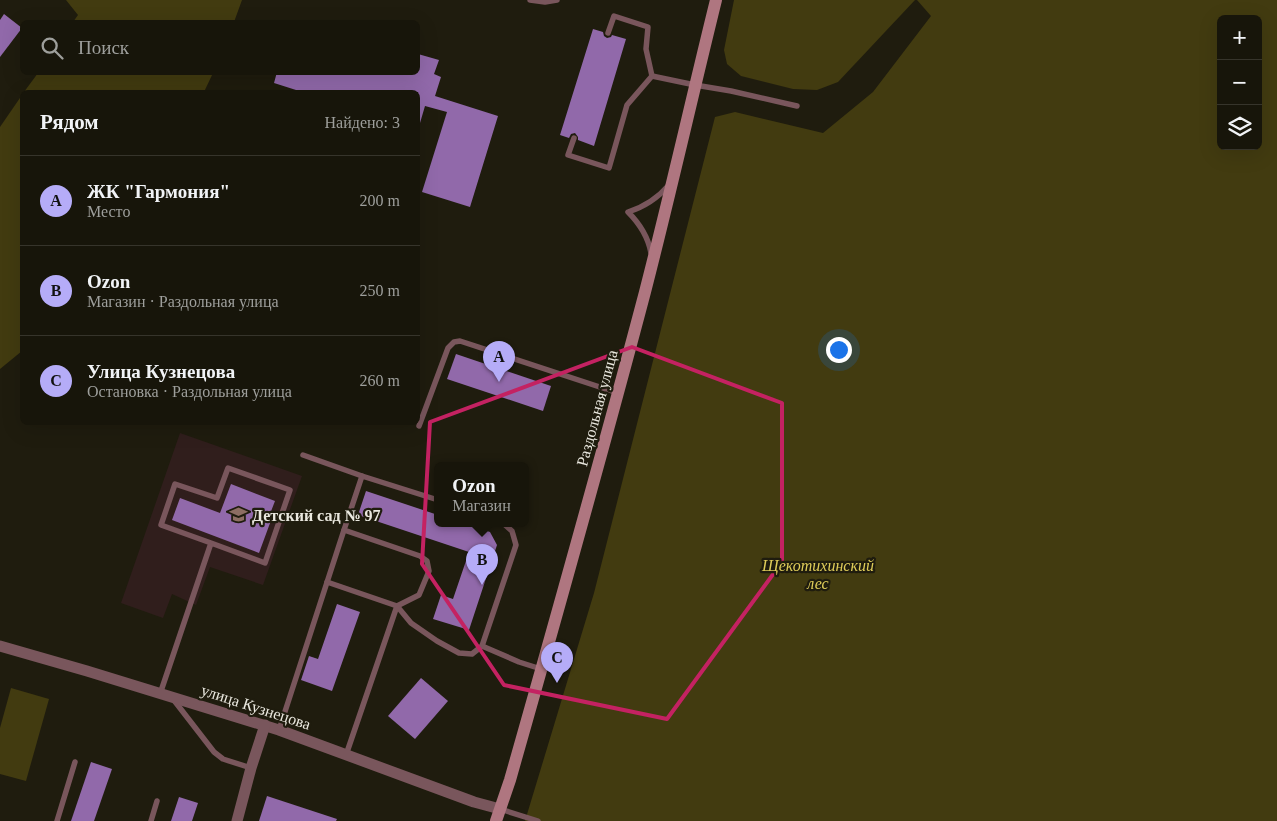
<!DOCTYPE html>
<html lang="ru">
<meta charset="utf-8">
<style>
body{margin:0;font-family:Georgia,serif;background:#201e13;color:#f1f3f6}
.controls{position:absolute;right:15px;top:15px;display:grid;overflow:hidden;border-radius:8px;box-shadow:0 5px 20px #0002}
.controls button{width:45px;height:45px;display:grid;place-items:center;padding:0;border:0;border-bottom:1px solid #36342b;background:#17150a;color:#f1f3f6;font:25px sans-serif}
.you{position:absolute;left:838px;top:349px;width:18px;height:18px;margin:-12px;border:4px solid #fff;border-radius:50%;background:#1a73e8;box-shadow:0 0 0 8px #1a73e833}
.badge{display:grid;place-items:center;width:32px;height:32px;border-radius:50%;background:#b5acf8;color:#111;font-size:16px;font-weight:700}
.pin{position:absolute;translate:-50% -41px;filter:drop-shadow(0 1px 2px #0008)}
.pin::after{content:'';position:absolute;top:26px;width:18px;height:15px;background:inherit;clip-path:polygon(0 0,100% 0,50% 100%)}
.popup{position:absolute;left:434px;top:462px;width:95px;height:65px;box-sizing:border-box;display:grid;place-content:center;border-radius:8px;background:#17150a;filter:drop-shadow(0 1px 4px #0005);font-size:16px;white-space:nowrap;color:#9e9f9c}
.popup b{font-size:19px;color:#f1f3f6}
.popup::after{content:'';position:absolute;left:50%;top:100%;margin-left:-10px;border:10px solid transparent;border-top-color:#17150a}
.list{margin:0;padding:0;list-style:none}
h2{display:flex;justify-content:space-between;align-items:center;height:65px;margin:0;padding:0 20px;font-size:21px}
h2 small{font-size:16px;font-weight:400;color:#9e9f9c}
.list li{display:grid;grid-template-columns:32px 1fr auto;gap:15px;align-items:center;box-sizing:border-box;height:90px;padding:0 20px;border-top:1px solid #36342b}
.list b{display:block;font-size:19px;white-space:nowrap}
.list p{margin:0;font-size:16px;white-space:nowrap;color:#9e9f9c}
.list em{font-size:16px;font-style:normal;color:#9e9f9c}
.icon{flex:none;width:28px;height:28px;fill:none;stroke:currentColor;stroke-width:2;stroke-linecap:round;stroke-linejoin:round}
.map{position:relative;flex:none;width:1277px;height:821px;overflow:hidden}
.search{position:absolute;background:#17150a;box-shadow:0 5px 20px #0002;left:20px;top:20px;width:400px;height:55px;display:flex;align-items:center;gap:12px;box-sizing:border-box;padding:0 18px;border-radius:8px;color:#9e9f9c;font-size:19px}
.panel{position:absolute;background:#17150a;box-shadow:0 5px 20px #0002;left:20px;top:90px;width:400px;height:335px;border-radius:8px}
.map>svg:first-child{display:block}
.education{fill:#301e1c}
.green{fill:#423b10;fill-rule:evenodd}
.building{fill:#9169aa}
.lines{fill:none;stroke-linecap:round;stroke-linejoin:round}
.lane{stroke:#79565c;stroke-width:5.5}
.street{stroke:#79565c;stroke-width:11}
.secondary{stroke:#af7680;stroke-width:12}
.marked{fill:none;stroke:#c42262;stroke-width:4;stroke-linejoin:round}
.labels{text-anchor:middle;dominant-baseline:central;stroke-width:4.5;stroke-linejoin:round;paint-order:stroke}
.street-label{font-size:16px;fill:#eae8df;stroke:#1f1c0e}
.poi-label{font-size:16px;font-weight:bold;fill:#eae8df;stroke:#1f1c0e;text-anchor:start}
.park-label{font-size:16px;font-style:italic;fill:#dfcc59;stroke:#1f1c0e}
</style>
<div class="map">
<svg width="1277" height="821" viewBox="0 0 1277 821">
<rect width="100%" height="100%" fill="#1f1c0e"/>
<path class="education" d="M180,433L302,476L263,585L210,567L196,605L172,594L163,618L121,603Z"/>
<g class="green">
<path d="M66,0H242L234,22H73L78,15Z"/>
<path d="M734,0H915L838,82L817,90L793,89L741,76L727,64L724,50Z"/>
<path d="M917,0H1277V821H525L594,593L715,117L735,112L823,133L873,92L931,16ZM1221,19H1258V146H1221Z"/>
<path d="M38,73V72L213,73L204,92H24Z"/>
<path d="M22,95V351L0,369V127Z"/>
<path d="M11,688L49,699L26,781L0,774V728Z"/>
</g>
<g class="building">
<path d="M4,14L22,28L0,57V20Z"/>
<path d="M593,29L603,32L604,36L607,38L611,37L612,35L626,39L594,146L578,140V137L575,133L571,134L569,138L560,135Z"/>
<path d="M418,54L439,60L434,74L441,77L435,96L498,116L470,207L422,192L447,112L425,106L420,123H418V92H295L296,90L274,83L277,72H418Z"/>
<path d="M456,354L551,386L543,411L447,379Z"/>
<path d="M231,484L275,501L270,514L273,515L259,553L172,520L180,498L220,513Z"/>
<path d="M366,491L438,515V524H465L490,532L497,545L469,630L433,619L441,595L453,599L469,552L358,515Z"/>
<path d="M337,604L360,612L332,691L301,680L309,656L318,659Z"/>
<path d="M421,678L448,701L415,739L388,716Z"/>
<path d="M91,762L112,769L94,821H71Z"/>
<path d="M267,796L337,819L336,821H259Z"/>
<path d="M179,797L198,803L192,821H171Z"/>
</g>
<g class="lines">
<g class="lane">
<path d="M530,0L545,2L557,0"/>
<path d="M608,33L614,16L648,27L646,49L652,76"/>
<path d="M652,76L695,85L731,91L797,106"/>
<path d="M574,138L568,155L609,168L627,105L652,76"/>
<path d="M651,253C648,236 640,224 628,212C644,207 657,199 669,185"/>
<path d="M419,426L448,348L454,342L460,341L618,393"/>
<path d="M303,455L362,476"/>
<path d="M327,582L397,606L411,623L437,641L459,653L472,654L482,646L516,545L512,531L504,524"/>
<path d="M482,646L519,662L541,669"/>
<path d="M160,694L211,543L265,563L290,490L228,468L217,498L175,484L161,525L211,543"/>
<path d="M173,699L214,752L223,759L251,768"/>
<path d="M279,730L344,530"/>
<path d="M346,755L397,606L419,595L429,571L427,561L420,556L344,530L362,476L438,500"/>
<path d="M500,809L538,821"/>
<path d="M57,821L75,762"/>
<path d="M151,821L157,801"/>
</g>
<g class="street">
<path d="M0,646L87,671L279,730L474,802L500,809"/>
<path d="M237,821L251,768L265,725"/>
</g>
<path class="secondary" d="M496,821L510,780C556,618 602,455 645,292C670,195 692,97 716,0"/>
</g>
<path class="marked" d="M632,347L782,403V562L667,719L504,685L422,564L430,422Z"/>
<defs>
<symbol id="school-bare" viewBox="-9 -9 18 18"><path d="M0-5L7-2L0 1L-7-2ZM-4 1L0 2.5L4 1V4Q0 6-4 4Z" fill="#8d6e63" stroke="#1f1c0e" stroke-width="2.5" paint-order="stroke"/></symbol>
</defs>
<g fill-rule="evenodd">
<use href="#school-bare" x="226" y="502" width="25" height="25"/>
</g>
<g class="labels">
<g class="street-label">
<text transform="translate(597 408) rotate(-75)">Раздольная улица</text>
<text transform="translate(256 707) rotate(18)">улица Кузнецова</text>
</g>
<g class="poi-label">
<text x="252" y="515">Детский сад № 97</text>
</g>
<g class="park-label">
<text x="818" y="565">Щекотихинский<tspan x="818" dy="18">лес</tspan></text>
</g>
</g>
</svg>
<div class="controls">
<button>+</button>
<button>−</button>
<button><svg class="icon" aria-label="layers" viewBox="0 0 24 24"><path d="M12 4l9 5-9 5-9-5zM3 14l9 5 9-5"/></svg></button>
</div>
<div class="you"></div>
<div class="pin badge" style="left:499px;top:382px">A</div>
<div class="pin badge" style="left:482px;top:585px">B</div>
<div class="popup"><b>Ozon</b>Магазин</div>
<div class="pin badge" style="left:557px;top:683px">C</div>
<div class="search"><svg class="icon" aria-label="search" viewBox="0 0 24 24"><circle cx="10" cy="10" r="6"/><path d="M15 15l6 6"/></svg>Поиск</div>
<section class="panel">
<h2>Рядом<small>Найдено: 3</small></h2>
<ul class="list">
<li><span class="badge">A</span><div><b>ЖК &quot;Гармония&quot;</b><p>Место</p></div><em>200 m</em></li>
<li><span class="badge">B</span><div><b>Ozon</b><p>Магазин · Раздольная улица</p></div><em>250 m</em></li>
<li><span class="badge">C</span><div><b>Улица Кузнецова</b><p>Остановка · Раздольная улица</p></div><em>260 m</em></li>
</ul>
</section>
</div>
